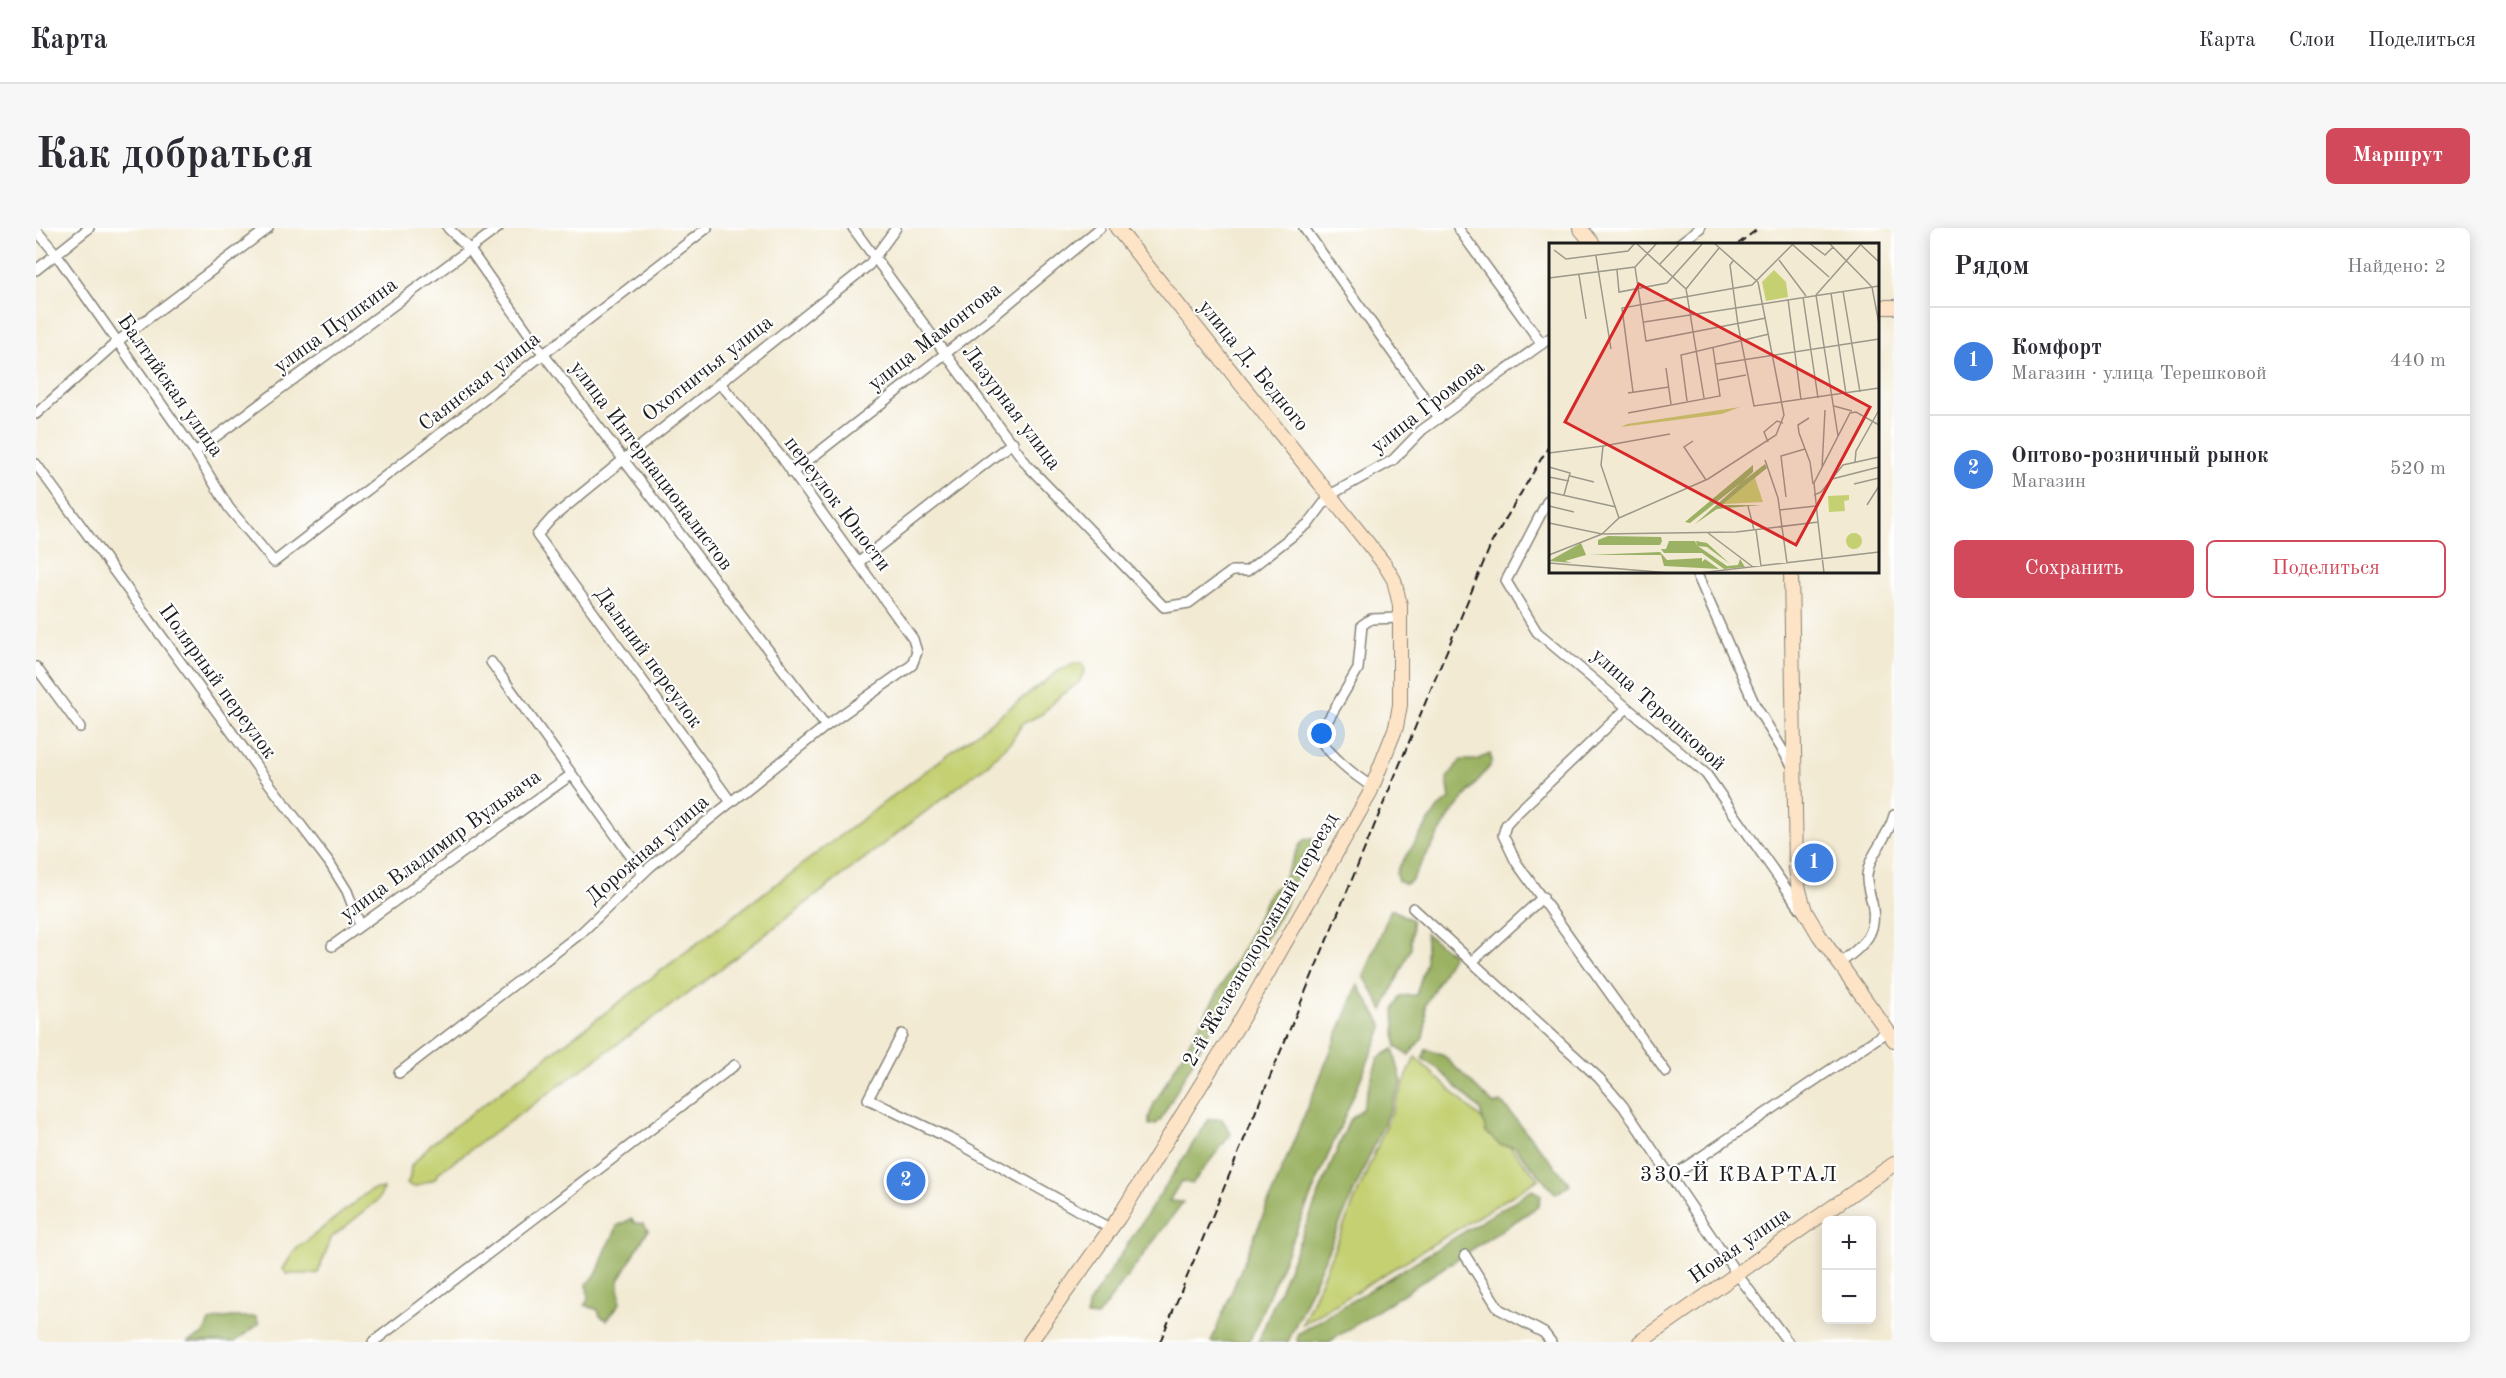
<!DOCTYPE html>
<html lang="ru">
<meta charset="utf-8">
<style>
body{margin:0;font-family:"Old Standard TT",serif;background:#f7f7f7;color:#2b2b33}
.controls{position:absolute;right:18px;bottom:18px;display:grid;overflow:hidden;border-radius:9px;box-shadow:0 3px 15px #0003}
.controls button{width:54px;height:54px;display:grid;place-items:center;padding:0;border:0;border-bottom:2px solid #e1e1e2;background:#fff;color:#2b2b33;font:30px sans-serif}
.you{position:absolute;left:1286px;top:506px;width:21px;height:21px;margin:-15px;border:4px solid #fff;border-radius:50%;background:#1a73e8;box-shadow:0 0 0 9px #1a73e833}
.badge{display:grid;place-items:center;width:39px;height:39px;border-radius:50%;background:#d1495b;color:#fff;font-size:20px;font-weight:700}
.pin{position:absolute;translate:-50% -50%;border:3px solid #fff;box-shadow:0 2px 6px #0006}
.list{margin:0;padding:0;list-style:none}
h2{display:flex;justify-content:space-between;align-items:center;height:78px;margin:0;padding:0 24px;font-size:26px}
h2 small{font-size:20px;font-weight:400;color:#7c7c81}
.list li{display:grid;grid-template-columns:39px 1fr auto;gap:18px;align-items:center;box-sizing:border-box;height:108px;padding:0 24px;border-top:2px solid #e1e1e2}
.list b{display:block;font-size:22px;white-space:nowrap}
.list p{margin:0;font-size:20px;white-space:nowrap;color:#7c7c81}
.list em{font-size:20px;font-style:normal;color:#7c7c81}
.actions{display:flex;gap:12px;padding:18px 24px}
.actions a{flex:1;padding:14px 0;border:2px solid #d1495b;border-radius:9px;text-align:center;font-size:21px;color:#d1495b}
.actions .main{background:#d1495b;color:#fff}
.map{position:relative;flex:none;width:1858px;height:1114px;overflow:hidden;border-radius:9px}
header{display:flex;align-items:center;gap:36px;box-sizing:border-box;height:84px;padding:0 30px;background:#fff;border-bottom:2px solid #e1e1e2}
header strong{font-size:28px}
nav{display:flex;gap:33px;margin-inline-start:auto;font-size:21px}
.intro{display:flex;align-items:center;justify-content:space-between;box-sizing:border-box;height:144px;padding:0 36px}
h1{margin:0;font-size:42px}
.button{padding:15px 27px;border-radius:9px;background:#d1495b;color:#fff;font-size:21px;font-weight:700}
main{display:flex;gap:36px;padding:0 36px}
aside{flex:1;background:#fff;border-radius:9px;box-shadow:0 3px 15px #0003}
.map>svg:first-child{display:block}
.green{fill:#c4d072;stroke:#707647;stroke-width:1.5}
.forest{fill:#9bb264;stroke:#5c6740;stroke-width:1.5}
.lines{fill:none;stroke-linecap:round;stroke-linejoin:round}
.street-casing{stroke:#878378;stroke-width:12}
.secondary-casing{stroke:#878378;stroke-width:16}
.street{stroke:#fff;stroke-width:9}
.secondary{stroke:#fee4c6;stroke-width:14}
.rail{stroke:#1c1c1c;stroke-width:2;stroke-dasharray:9 4.5;stroke-linecap:butt}
.labels{text-anchor:middle;dominant-baseline:central;stroke-width:4.5;stroke-linejoin:round;paint-order:stroke}
.street-label{font-size:21px;fill:#1c1c1c;stroke:#fff}
.neighbourhood-label{font-size:22px;letter-spacing:1.5px;fill:#1c1c1c;stroke:#fff}
.inset-road{fill:none;stroke:#9c988a;stroke-width:1.5}
.view{fill:#d62828;fill-opacity:0.15;stroke:#d62828;stroke-width:3}
.inset-edge{fill:none;stroke:#1c1c1c;stroke-width:3}
</style>
<header>
<strong>Карта</strong>
<nav><a>Карта</a><a>Слои</a><a>Поделиться</a></nav>
</header>
<div class="intro"><h1>Как добраться</h1><a class="button">Маршрут</a></div>
<main>
<div class="map">
<svg width="1858" height="1114" viewBox="0 0 1858 1114">
<rect width="100%" height="100%" fill="#fff"/>
<filter id="ink" filterUnits="userSpaceOnUse"><feTurbulence type="fractalNoise" baseFrequency=".0167" numOctaves="2"/><feDisplacementMap in="SourceGraphic" scale="12" xChannelSelector="R" yChannelSelector="G"/><feConvolveMatrix kernelMatrix="1 2 1 2 8 2 1 2 1" color-interpolation-filters="sRGB"/></filter>
<filter id="wash" filterUnits="userSpaceOnUse"><feTurbulence type="fractalNoise" baseFrequency=".008" numOctaves="4" result="noise"/><feDisplacementMap in="SourceGraphic" scale="24" xChannelSelector="R" yChannelSelector="G"/><feGaussianBlur stdDeviation="1.35" result="paint"/><feColorMatrix in="noise" values="0 0 0 0 0 0 0 0 0 0 0 0 0 0 0 0 0 1.4 0 .05"/><feComposite in="paint" operator="in"/></filter>
<g filter="url(#wash)">
<rect width="100%" height="100%" fill="#f2ead3"/>
<g class="green">
<path d="M1039,435H1046L1049,442L1043,454L1021,471L1006,486L986,496L975,514L953,535L666,755L402,945L399,951L378,959L371,956L374,949L375,938L395,916L1024,442Z"/>
<path d="M1379,829L1470,914L1503,951L1266,1097Z"/>
<path d="M340,961H348L341,973L295,1010L282,1045C272,1047 262,1045 251,1046L247,1041L258,1023L333,963Z"/>
</g>
<g class="forest">
<path d="M1454,526L1456,533L1453,539L1415,586L1375,653L1369,656L1362,653L1360,646L1362,640L1402,580L1414,571L1411,550L1425,532H1440Z"/>
<path d="M1276,610L1278,616L1274,631L1257,655L1247,682L1184,784L1125,891L1120,896L1113,897V889L1118,876L1211,713L1233,666L1238,660L1245,657L1263,618L1268,612Z"/>
<path d="M1355,681L1376,692L1375,720L1347,782L1328,748Z"/>
<path d="M1390,706L1417,726L1389,778L1390,794L1387,809L1373,827L1360,819L1358,782L1364,768L1380,767L1390,734Z"/>
<path d="M1322,757L1347,798L1213,1114H1175Z"/>
<path d="M1357,821L1366,854L1252,1114H1222L1313,893L1326,881L1342,830Z"/>
<path d="M1390,821L1408,828L1458,877L1465,874L1534,956L1520,966L1479,919L1464,917L1450,904L1444,882L1402,841L1387,831Z"/>
<path d="M1173,891H1186L1195,906L1156,956L1145,953L1133,973L1147,974L1061,1089L1051,1088L1052,1077Z"/>
<path d="M1496,962L1505,967L1503,978L1293,1114H1261L1262,1106Z"/>
<path d="M595,991L599,995L608,996L612,1002L583,1052L584,1075L571,1092L564,1088L562,1082L549,1077L552,1070L551,1056C564,1044 563,1039 569,1024C573,1013 578,1011 581,998Z"/>
<path d="M196,1089H220L223,1096L199,1114H151L166,1107L173,1094L181,1091Z"/>
</g>
</g>
<g filter="url(#ink)">
<g class="lines">
<defs>
<g id="street">
<path d="M412,0L434,22L508,127L790,498"/>
<path d="M817,0L992,238L1128,379L1153,375L1196,343H1211L1273,295L1294,267L1357,232L1386,202L1514,110"/>
<path d="M1268,0L1403,190"/>
<path d="M1422,0L1506,116"/>
<path d="M0,2L20,26L159,224L193,280L238,334L671,0"/>
<path d="M1643,16L1664,0"/>
<path d="M0,42L53,0"/>
<path d="M0,186L82,113L232,0"/>
<path d="M159,224L462,0"/>
<path d="M0,236L235,558L293,634L311,663L324,697"/>
<path d="M756,245L955,90L1064,0"/>
<path d="M1512,272L1470,353L1501,404L1670,546L1766,683"/>
<path d="M823,334L977,214"/>
<path d="M1660,344L1719,477L1757,539"/>
<path d="M455,434L607,645"/>
<path d="M0,439L44,499"/>
<path d="M1591,480L1480,586L1470,597L1467,607L1480,634L1630,844"/>
<path d="M1337,559C1317,547 1295,528 1282,509L1322,441L1326,397L1335,391L1364,390"/>
<path d="M695,574L501,307L516,290L587,232L833,37L860,0"/>
<path d="M1377,680L1563,850L1587,878L1701,1046L1752,1114"/>
<path d="M296,718L535,547"/>
<path d="M1436,734L1507,669"/>
<path d="M1803,736C1826,718 1843,707 1836,675C1834,666 1830,656 1831,647C1833,626 1853,609 1858,587"/>
<path d="M866,806L832,871L919,913L1075,1001"/>
<path d="M363,845L545,705L615,638L790,498L876,437L881,424L877,411L747,231L684,155"/>
<path d="M1635,949L1852,803"/>
<path d="M1429,1027L1463,1081L1508,1105L1515,1114"/>
<path d="M337,1114L699,837"/>
</g>
<g id="secondary">
<path d="M1544,0L1557,16"/>
<path d="M1842,79H1858"/>
<path d="M1755,344L1760,640L1763,662L1769,683L1783,707L1858,812"/>
<path d="M994,1114L1083,989L1202,797L1333,567L1360,499L1364,477V377L1358,352L1349,337L1081,0"/>
<path d="M1604,1114L1858,936"/>
</g>
</defs>
<use href="#street" class="street-casing"/>
<use href="#secondary" class="secondary-casing"/>
<use href="#street" class="street"/>
<use href="#secondary" class="secondary"/>
<g class="rail">
<path d="M1702,16L1723,0"/>
<path d="M1124,1114L1456,314L1514,216"/>
</g>
</g>
</g>
<g class="labels">
<g class="street-label">
<text transform="translate(300 98) rotate(-36)">улица Пушкина</text>
<text transform="translate(899 109) rotate(-38)">улица Мамонтова</text>
<text transform="translate(1217 138) rotate(51)">улица Д. Бедного</text>
<text transform="translate(672 141) rotate(-38)">Охотничья улица</text>
<text transform="translate(444 154) rotate(-38)">Саянская улица</text>
<text transform="translate(134 158) rotate(55)">Балтийская улица</text>
<text transform="translate(1392 179) rotate(-38)">улица Громова</text>
<text transform="translate(975 180) rotate(53)">Лазурная улица</text>
<text transform="translate(615 238) rotate(53)">улица Интернационалистов</text>
<text transform="translate(801 276) rotate(53)">переулок Юности</text>
<text transform="translate(612 430) rotate(54)">Дальний переулок</text>
<text transform="translate(181 454) rotate(54)">Полярный переулок</text>
<text transform="translate(1622 482) rotate(42)">улица Терешковой</text>
<text transform="translate(405 618) rotate(-36)">улица Владимир Вульвача</text>
<text transform="translate(612 622) rotate(-41)">Дорожная улица</text>
<text transform="translate(1225 712) rotate(-60)">2-й Железнодорожный переезд</text>
<text transform="translate(1704 1018) rotate(-35)">Новая улица</text>
</g>
<g class="neighbourhood-label">
<text x="1703" y="947">330-Й КВАРТАЛ</text>
</g>
</g>
<g transform="translate(1513 15)">
<rect width="330" height="330" fill="#f2ead3"/>
<path d="M225,27L237,39L239,54L217,58L213,39ZM191,164L173,171L72,184L78,181ZM206,235L214,259L174,261ZM300,252V257L295,258L296,268L280,269L279,253ZM297 298a8 8 0 1 1 16 0a8 8 0 1 1-16 0Z" fill="#c4d072"/>
<path d="M216,221L218,225L173,262H212L168,266L146,281L193,239L141,280L136,279L204,222V229L193,239ZM59,293L112,294L113,298L111,302H49V297ZM120,298H146L148,303L147,298L158,300L181,321L158,304L149,303L178,323L189,322L191,316L196,324L175,326L153,310H115L112,306H117ZM32,300L37,312L16,318L23,320L0,318ZM111,309L118,317L153,315V319L156,316L170,326L115,323L112,312H40Z" fill="#9bb264"/>
<path class="inset-road" d="M87,0L137,46L155,155M165,0L209,39M260,0L276,12L284,4M280,0L323,44L330,81M244,2L280,34M312,2L330,19M5,7L17,16L79,8L86,0M47,13L62,106M230,17L257,53M184,18L181,22L189,82L205,163L330,145M110,22L131,0M86,24L97,98L217,75M68,27L70,49L118,40L154,0M30,32L37,76M0,35L86,24L108,0M137,46L170,5M294,48L311,149M282,50L297,151M254,54L269,155M239,56L252,157M95,79L330,43M167,121L330,96M117,125L122,161M170,137L197,132M84,149L73,65L203,42L245,0M79,150L120,144M138,158L132,112L220,91M285,163L303,168M79,170L171,153L164,105M260,175L249,182L250,190L261,219L264,241M289,193L267,52L313,0M144,198L135,204L157,237M219,199L215,189L228,178L234,180M54,203L121,191M0,210L54,203L52,222L70,275M216,217L229,255L238,320M306,219L307,208L330,167M0,224L21,230L15,252M273,225L276,167M21,233L45,239M0,234L20,238M283,236L330,224M305,241L330,235M0,249L67,264M265,252L272,249L294,222L330,214M237,254L232,213L256,206M318,262L330,243M0,263L25,269M199,263L205,287M230,267L267,263M269,279L275,330M0,280L53,291L70,275L159,236L227,192L235,172L209,39M207,287L212,323M159,290L204,324M0,312L53,291L187,289L269,279L265,240L301,170L307,169L330,182M0,320L121,330M150,330L330,309"/>
<path class="view" d="M90,41L321,164L247,302L16,179Z"/>
<rect width="330" height="330" class="inset-edge"/>
</g>
</svg>
<div class="controls">
<button>+</button>
<button>−</button>
</div>
<div class="you"></div>
<div class="pin badge" style="left:1778px;top:635px;background:#3f7fe0">1</div>
<div class="pin badge" style="left:870px;top:953px;background:#3f7fe0">2</div>
</div>
<aside>
<h2>Рядом<small>Найдено: 2</small></h2>
<ul class="list">
<li><span class="badge" style="background:#3f7fe0">1</span><div><b>Комфорт</b><p>Магазин · улица Терешковой</p></div><em>440 m</em></li>
<li><span class="badge" style="background:#3f7fe0">2</span><div><b>Оптово-розничный рынок</b><p>Магазин</p></div><em>520 m</em></li>
</ul>
<div class="actions"><a class="main">Сохранить</a><a>Поделиться</a></div>
</aside>
</main>
